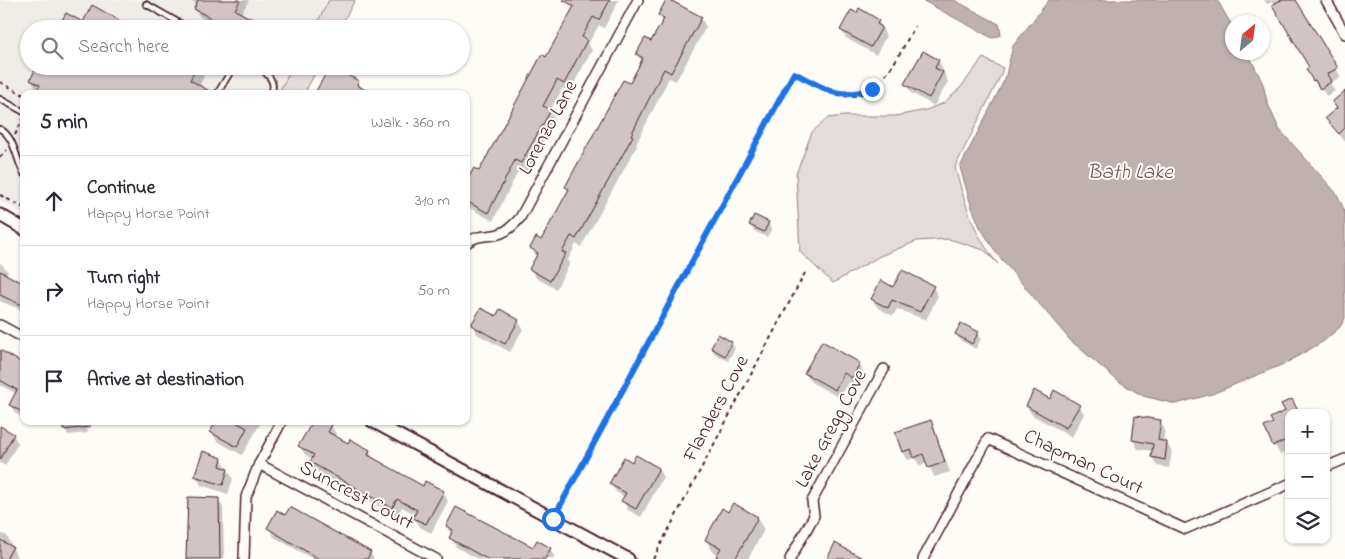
<!DOCTYPE html>
<meta charset="utf-8">
<style>
body{margin:0;font-family:"Indie Flower",sans-serif;background:#f7f7f7;color:#2b2b33}
.controls{position:absolute;right:15px;bottom:15px;display:grid;overflow:hidden;border-radius:10px;box-shadow:0 1px 4px #0004}
.controls button{width:45px;height:45px;display:grid;place-items:center;padding:0;border:0;border-bottom:1px solid #e1e1e2;background:#fff;color:#2b2b33;font:25px sans-serif}
.compass{position:absolute;left:1225px;top:15px;width:45px;height:45px;border-radius:50%;background:#fff;box-shadow:0 1px 4px #0004;rotate:29deg}
.stop{position:absolute;width:15px;height:15px;margin:-11px;border:4px solid #1a73e8;border-radius:50%;background:#fff}
.stop.end{background:#1a73e8;border-color:#fff;box-shadow:0 1px 5px #0008}
.list{margin:0;padding:0;list-style:none}
h2{display:flex;justify-content:space-between;align-items:center;height:65px;margin:0;padding:0 20px;font-size:21px}
h2 small{font-size:16px;font-weight:400;color:#7c7c81}
.list li{display:grid;grid-template-columns:32px 1fr auto;gap:15px;align-items:center;box-sizing:border-box;height:90px;padding:0 20px;border-top:1px solid #e1e1e2}
.list b{display:block;font-size:19px;white-space:nowrap}
.list p{margin:0;font-size:16px;white-space:nowrap;color:#7c7c81}
.list em{font-size:16px;font-style:normal;color:#7c7c81}
.icon{flex:none;width:28px;height:28px;fill:none;stroke:currentColor;stroke-width:2;stroke-linecap:round;stroke-linejoin:round}
.map{position:relative;flex:none;width:1345px;height:559px;overflow:hidden}
.search{position:absolute;background:#fff;box-shadow:0 1px 4px #0004;left:20px;top:20px;width:450px;height:55px;display:flex;align-items:center;gap:12px;box-sizing:border-box;padding:0 18px;border-radius:28px;color:#7c7c81;font-size:19px}
.panel{position:absolute;background:#fff;box-shadow:0 1px 4px #0004;left:20px;top:90px;width:450px;height:335px;border-radius:10px}
.map>svg:first-child{display:block}
.built{fill:#f0ece8}
.green{fill:#e3dcda;stroke:#967e82}
.water{fill:#c0b1b1;stroke:#91777b}
.shadow{fill:#0003}
.building{fill:#d0c5c4;stroke:#4a1f2b}
.lines{fill:none;stroke-linecap:round;stroke-linejoin:round}
.service-casing{stroke:#4a1f2b;stroke-width:8}
.minor-casing{stroke:#4a1f2b;stroke-width:12}
.tertiary-casing{stroke:#4a1f2b;stroke-width:15}
.path{stroke:#4a1f2b;stroke-width:2;stroke-dasharray:4 4;stroke-linecap:butt}
.service{stroke:#fdfcf7;stroke-width:4.5}
.minor{stroke:#fdfcf7;stroke-width:9}
.tertiary{stroke:#fdfcf7;stroke-width:11}
.route{stroke:#1a73e8;stroke-width:6}
.labels{text-anchor:middle;dominant-baseline:central;stroke-width:4;stroke-linejoin:round;paint-order:stroke}
.street-label{font-size:20px;fill:#4a1f2b;stroke:#fdfcf7}
.water-label{font-size:21px;font-style:italic;fill:#73525a;stroke:#fdfcf7}
</style>
<div class="map">
<svg width="1345" height="559" viewBox="0 0 1345 559">
<rect width="100%" height="100%" fill="#fdfcf7"/>
<filter id="ink" filterUnits="userSpaceOnUse"><feTurbulence type="fractalNoise" baseFrequency=".02" numOctaves="2"/><feDisplacementMap in="SourceGraphic" scale="10" xChannelSelector="R" yChannelSelector="G"/><feConvolveMatrix kernelMatrix="1 2 1 2 8 2 1 2 1" color-interpolation-filters="sRGB"/></filter>
<g filter="url(#ink)">
<path class="built" d="M0,0H329L314,29H29V66H293L278,94H24V214L0,201Z"/>
<g class="green">
<path d="M329,0H355L339,29H314Z"/>
<path d="M983,58L1003,68L1000,77L955,167C964,201 974,236 998,264L984,250L949,239L917,241L880,256L833,283L800,252L796,174L812,132L828,118L844,116H895L926,110L944,103L961,87Z"/>
<path d="M293,66H319L304,94H278Z"/>
</g>
<g class="water">
<path d="M922,0H954L999,24L1001,35L992,38Z"/>
<path d="M1049,0H1216L1219,3L1232,26V52L1248,53L1263,84L1267,102L1279,129L1337,194L1345,212V318L1340,327L1324,341L1286,363L1212,394L1176,404L1143,396L1118,381L1070,340L997,254L980,227L971,205L960,167L1005,79L1013,46Z"/>
</g>
<g class="shadow">
<path d="M190,0H249L241,14L269,29H222L200,17L195,9L198,4Z"/>
<path d="M572,0H619L604,28L599,25L588,44L592,50L569,92L563,88L550,111L555,120L527,172L520,168L493,221L466,206V185L479,173L547,58L574,9L570,3Z"/>
<path d="M667,0L701,18L706,27L676,81L669,78L636,144L637,146L581,247L576,244L568,260L570,263L556,289L536,278L531,269L537,258L532,248L541,241L569,192L566,187L642,63L637,54L652,43L663,22L659,15Z"/>
<path d="M1264,0H1295L1341,77L1330,83L1335,91L1326,96L1321,87L1319,89L1308,70L1311,68L1272,2L1267,4Z"/>
<path d="M878,20L886,36L876,55L846,38L841,29Z"/>
<path d="M129,21L144,29H59L84,24L127,26Z"/>
<path d="M939,61L948,82L934,106L911,93L906,84Z"/>
<path d="M38,66H199L204,76L199,87L212,94H37L38,91L31,80Z"/>
<path d="M323,66H342L339,71L358,82L364,91L369,94H319L318,91L326,76L321,68Z"/>
<path d="M1345,94V142L1327,118L1337,109L1334,103Z"/>
<path d="M768,223L772,229L767,237L754,231L751,225Z"/>
<path d="M0,262L8,272L6,276L24,285V311L0,301Z"/>
<path d="M933,287L938,296L926,320L897,309L893,316L878,308L872,299L894,289Z"/>
<path d="M497,318L518,320L523,329L510,352L477,334L472,325Z"/>
<path d="M978,333L981,339L976,349L960,340L956,334Z"/>
<path d="M731,343L735,348L728,361L715,354L712,348Z"/>
<path d="M0,351L24,365V418L15,413L11,405L17,394L0,385Z"/>
<path d="M859,364L864,373L857,386L849,382L840,398L811,382L805,373Z"/>
<path d="M1079,405L1084,414L1072,437L1032,415L1027,406Z"/>
<path d="M1286,411L1289,413V450L1280,455L1266,428L1274,424Z"/>
<path d="M87,421L88,433L68,435L65,430Z"/>
<path d="M218,421H262L242,455L217,441L212,432Z"/>
<path d="M931,421L950,472L934,477L928,463L920,466L915,458L908,460L903,452Z"/>
<path d="M1160,421L1165,430L1163,442L1167,443L1172,452L1169,468L1157,466L1152,457L1153,451L1138,449L1133,440Z"/>
<path d="M331,426L337,435L335,438L348,445L369,451L375,461L423,487L443,492L448,501L431,533L420,527L415,518L416,515L402,507L397,516L316,471L311,462L313,459L305,455L300,446Z"/>
<path d="M0,428L13,435L18,443L5,466L0,463Z"/>
<path d="M222,459L233,479L228,494L201,485L196,476Z"/>
<path d="M633,463L658,469L663,477L641,517L628,510L623,501L625,497L616,492L611,484Z"/>
<path d="M218,499L223,508L224,559H187Z"/>
<path d="M729,513L757,518L764,530L748,559H719V555L713,552L706,540Z"/>
<path d="M447,526L534,548L550,549L555,558L478,559L456,547Z"/>
<path d="M269,528L370,552L374,559H313L274,537Z"/>
<path d="M0,533L7,536L17,557L16,559H0Z"/>
</g>
<g class="building">
<path d="M198,0H240L235,10L271,29H231L194,9Z"/>
<path d="M563,0H610L599,20L593,17L582,37L587,40L564,84L557,80L543,106L551,110L521,163L515,160L488,213L466,201V182L474,168L479,171L542,54L546,57L574,6Z"/>
<path d="M666,0H670L702,17L671,73L664,69L631,135L633,136L576,239L571,236L562,252L566,253L550,281L529,269L538,253L530,248L536,237L541,240L569,189L565,187L623,80L630,83L643,58L636,54L645,38L651,41L664,19L658,15Z"/>
<path d="M1281,0H1296L1338,68L1327,74L1331,82L1320,89L1315,80L1313,81L1306,69L1309,67L1272,5Z"/>
<path d="M92,5L135,29H57L66,13L83,22Z"/>
<path d="M859,8L879,20L877,24L882,27L871,47L840,30L851,10L857,13Z"/>
<path d="M923,51L939,60L935,68L943,72L929,98L904,84Z"/>
<path d="M37,66H197L190,80L213,93L35,94L40,85L30,80Z"/>
<path d="M330,66L359,81L357,85L372,94H321L316,91Z"/>
<path d="M1345,91V128L1339,134L1325,118L1337,108L1332,102Z"/>
<path d="M754,215L769,222L764,232L749,225Z"/>
<path d="M902,270L934,286L920,312L892,300L888,308L871,299L881,280L893,287Z"/>
<path d="M0,271L24,284V306L0,295Z"/>
<path d="M481,308L496,316L500,309L519,320L505,344L471,325Z"/>
<path d="M961,323L979,332L972,344L955,334Z"/>
<path d="M718,334L732,342L725,356L711,348Z"/>
<path d="M822,341L860,363L852,378L844,373L835,390L804,373Z"/>
<path d="M0,350L24,364V413L9,405L17,390L0,380Z"/>
<path d="M1034,390L1050,399L1054,390L1080,405L1066,428L1026,406Z"/>
<path d="M1292,399L1299,413H1289V439L1273,446L1264,427L1273,423L1270,418L1285,411L1281,404Z"/>
<path d="M1135,416L1161,420L1158,440L1167,442L1165,460L1151,457L1153,444L1132,440Z"/>
<path d="M931,420L945,462L928,468L923,454L914,458L911,449L902,452L895,432Z"/>
<path d="M63,421H90V427L63,430Z"/>
<path d="M216,421H234L247,428L237,447L210,432Z"/>
<path d="M313,421H326L332,425L328,432L348,443L350,439L370,450L368,455L423,486L425,481L444,491L426,524L413,518L417,510L397,499L392,508L310,462L314,455L298,446Z"/>
<path d="M0,426L14,434L0,460Z"/>
<path d="M203,451L222,458L220,466L228,469L223,485L194,476Z"/>
<path d="M636,455L659,468L636,509L621,501L626,493L609,484L624,457L632,462Z"/>
<path d="M188,497L219,498L220,559H186Z"/>
<path d="M733,503L758,517L735,559H721L716,556L721,548L705,540L722,508L728,512Z"/>
<path d="M290,507L371,552L367,559H319L267,528L277,510L285,515Z"/>
<path d="M456,507L533,547L537,540L551,548L545,559H487L449,538L453,530L446,526Z"/>
<path d="M0,540L13,547L6,559H0Z"/>
<path d="M835,543L864,559H827Z"/>
</g>
<g class="lines">
<defs>
<g id="service">
<path d="M146,4L190,29"/>
<path d="M258,66C267,74 277,81 271,94"/>
<path d="M217,94L234,66"/>
<path d="M0,99L24,112"/>
<path d="M0,129C15,137 16,160 24,174"/>
</g>
<g id="minor">
<path d="M1326,0L1345,34"/>
<path d="M466,243C487,228 496,246 520,218L638,0"/>
<path d="M0,325L24,338"/>
<path d="M259,464L436,559"/>
<path d="M1326,467L1345,459"/>
<path d="M244,559L246,497L259,464L282,421"/>
<path d="M790,559L814,516L812,501L884,369"/>
<path d="M923,559L988,439L1185,529L1289,484"/>
</g>
<g id="tertiary">
<path d="M0,215L24,229"/>
<path d="M372,421L628,559"/>
</g>
</defs>
<use href="#service" class="service-casing"/>
<use href="#minor" class="minor-casing"/>
<use href="#tertiary" class="tertiary-casing"/>
<g class="path">
<path d="M0,82L24,95"/>
<path d="M15,135L23,119"/>
<path d="M0,157L7,150"/>
<path d="M0,195L24,208"/>
<path d="M558,510L794,73C808,80 822,89 836,94C878,108 899,53 915,26"/>
<path d="M653,559L806,271"/>
</g>
<use href="#service" class="service"/>
<use href="#minor" class="minor"/>
<use href="#tertiary" class="tertiary"/>
</g>
</g>
<g class="lines" filter="url(#ink)">
<path class="route" d="M553,519L794,73C826,89 836,100 872,89"/>
</g>
<g class="labels">
<g class="street-label">
<text transform="translate(549 128) rotate(-62)">Lorenzo Lane</text>
<text transform="translate(717 409) rotate(-62)">Flanders Cove</text>
<text transform="translate(832 429) rotate(-62)">Lake Gregg Cove</text>
<text transform="translate(1083 463) rotate(25)">Chapman Court</text>
<text transform="translate(356 496) rotate(28)">Suncrest Court</text>
</g>
<g class="water-label">
<text x="1130" y="173">Bath Lake</text>
</g>
</g>
</svg>
<div class="controls">
<button>+</button>
<button>−</button>
<button><svg class="icon" aria-label="layers" viewBox="0 0 24 24"><path d="M12 4l9 5-9 5-9-5zM3 14l9 5 9-5"/></svg></button>
</div>
<svg class="compass" viewBox="-18 -18 36 36"><path d="M0-13l5 13h-10z" fill="#e53935"/><path d="M0 13l5-13h-10z" fill="#7c7c81"/></svg>
<div class="stop" style="left:553px;top:519px"></div>
<div class="stop end" style="left:872px;top:89px"></div>
<div class="search"><svg class="icon" aria-label="search" viewBox="0 0 24 24"><circle cx="10" cy="10" r="6"/><path d="M15 15l6 6"/></svg>Search here</div>
<section class="panel">
<h2>5 min<small>Walk · 360 m</small></h2>
<ul class="list">
<li><svg class="icon" aria-label="ahead" viewBox="0 0 24 24"><path d="M12 20V5M6 11l6-6 6 6"/></svg><div><b>Continue</b><p>Happy Horse Point</p></div><em>310 m</em></li>
<li><svg class="icon" aria-label="right" viewBox="0 0 24 24"><path d="M7 20v-9h11M14 6l5 5-5 5"/></svg><div><b>Turn right</b><p>Happy Horse Point</p></div><em>50 m</em></li>
<li><svg class="icon" aria-label="arrive" viewBox="0 0 24 24"><path d="M6 21V4h12l-3 4 3 4H6"/></svg><div><b>Arrive at destination</b></div></li>
</ul>
</section>
</div>
